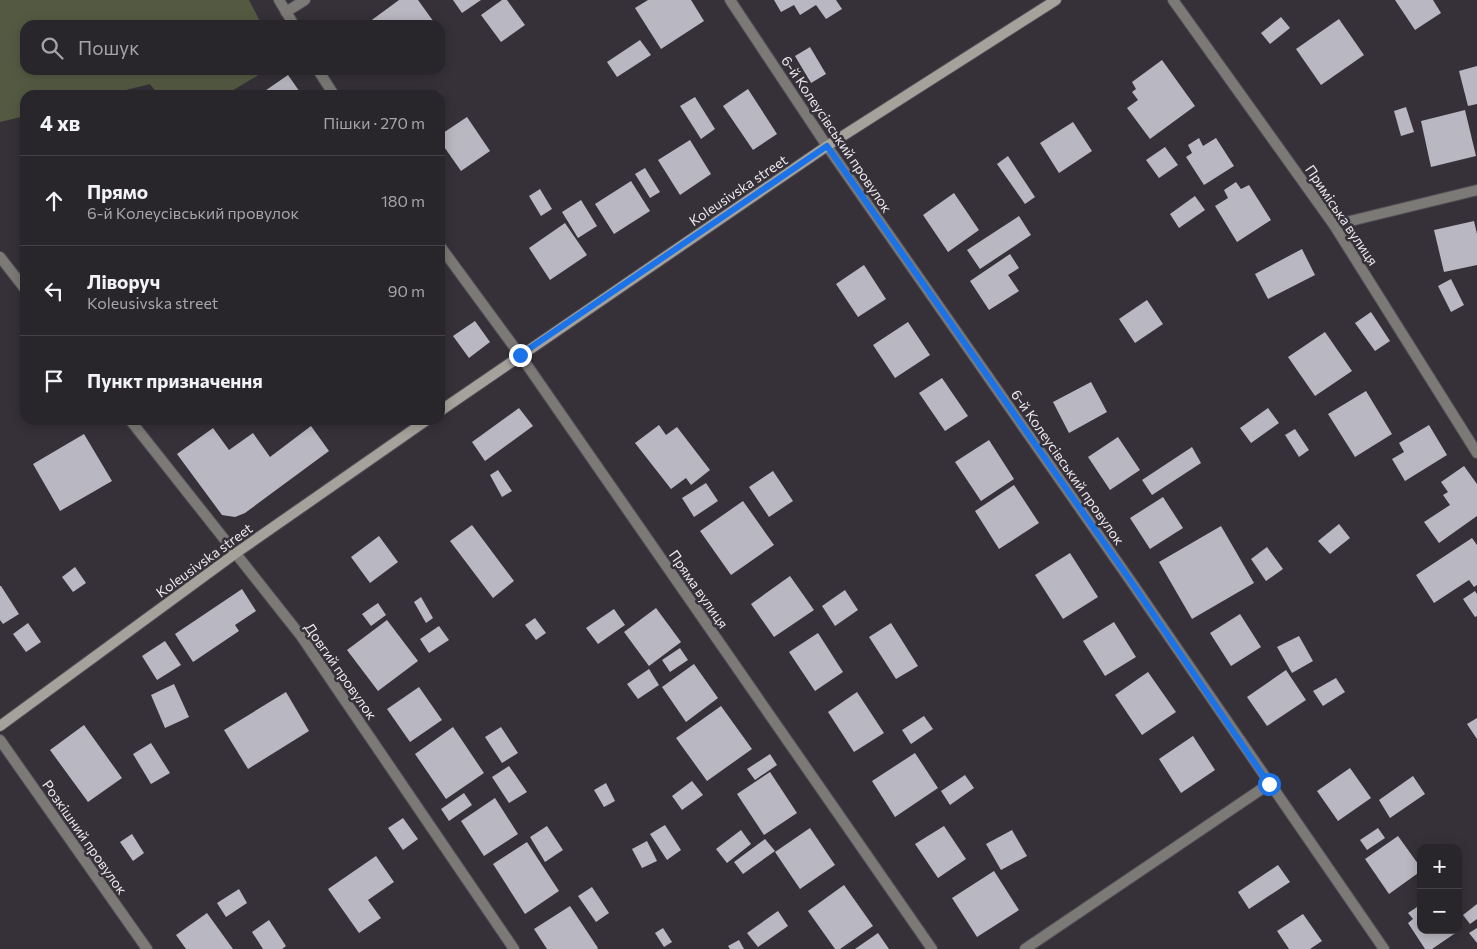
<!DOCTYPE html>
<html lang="uk">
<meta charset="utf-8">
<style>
body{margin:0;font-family:Commissioner,sans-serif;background:#343137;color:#f1f3f6}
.controls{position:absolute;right:15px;bottom:15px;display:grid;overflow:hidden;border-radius:10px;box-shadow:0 2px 12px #0003}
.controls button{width:45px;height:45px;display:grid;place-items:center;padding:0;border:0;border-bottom:1px solid #444247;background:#28252b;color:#f1f3f6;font:25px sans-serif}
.stop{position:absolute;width:15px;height:15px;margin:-11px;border:4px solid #1a73e8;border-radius:50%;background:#fff}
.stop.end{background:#1a73e8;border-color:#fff;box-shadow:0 1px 5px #0008}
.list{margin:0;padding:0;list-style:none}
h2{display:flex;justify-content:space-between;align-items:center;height:65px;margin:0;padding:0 20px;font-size:21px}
h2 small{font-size:16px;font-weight:400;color:#a5a5a9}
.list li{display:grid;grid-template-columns:32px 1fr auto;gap:15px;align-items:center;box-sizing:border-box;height:90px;padding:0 20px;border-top:1px solid #444247}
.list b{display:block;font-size:19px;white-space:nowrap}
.list p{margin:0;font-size:16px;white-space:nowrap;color:#a5a5a9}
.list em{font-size:16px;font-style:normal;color:#a5a5a9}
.icon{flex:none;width:28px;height:28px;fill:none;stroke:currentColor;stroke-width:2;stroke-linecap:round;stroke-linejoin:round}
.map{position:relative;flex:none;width:1477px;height:949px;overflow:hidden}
.search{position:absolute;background:#28252b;box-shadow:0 2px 12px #0003;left:20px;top:20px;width:425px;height:55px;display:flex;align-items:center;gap:12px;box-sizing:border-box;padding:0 18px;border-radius:15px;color:#a5a5a9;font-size:19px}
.panel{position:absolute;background:#28252b;box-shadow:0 2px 12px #0003;left:20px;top:90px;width:425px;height:335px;border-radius:15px}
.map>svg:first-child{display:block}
.green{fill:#545a42}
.building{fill:#b9b7c1}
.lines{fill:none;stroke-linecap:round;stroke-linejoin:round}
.street-casing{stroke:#534e56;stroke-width:12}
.secondary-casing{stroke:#534e56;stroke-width:12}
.street{stroke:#7b7a76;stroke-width:10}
.secondary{stroke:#a4a29b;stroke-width:10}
.route{stroke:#1a73e8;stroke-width:6}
.labels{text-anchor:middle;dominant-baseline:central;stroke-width:5;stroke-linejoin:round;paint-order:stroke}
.street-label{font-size:14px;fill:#ebe8ed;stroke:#363139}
</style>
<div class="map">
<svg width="1477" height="949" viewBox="0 0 1477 949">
<rect width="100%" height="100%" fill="#363139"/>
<path class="green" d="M0,0H249L262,25H25V70H267L225,95H158L150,84L106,95H25V116L0,122Z"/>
<g class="building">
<path d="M399,0H418L436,25H365Z"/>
<path d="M453,0H481L462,13Z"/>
<path d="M502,0H507L525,25L501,42L481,15Z"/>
<path d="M648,0H691L704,21L661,49L635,8Z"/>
<path d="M774,0H836L842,9L826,19L816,5L800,15L794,5L781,12Z"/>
<path d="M1395,0H1433L1441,13L1415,30Z"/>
<path d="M1281,17L1290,28L1270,44L1261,33Z"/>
<path d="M1339,19L1364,55L1321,85L1296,49Z"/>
<path d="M640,40L651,55L617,77L607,62Z"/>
<path d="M810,47L826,74L811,83L795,56Z"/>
<path d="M1162,60L1195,106L1150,139L1127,108L1138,100L1132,92L1136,89L1132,82Z"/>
<path d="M1477,66V104L1468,106L1459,71Z"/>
<path d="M288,75L302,95H259Z"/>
<path d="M748,89L777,134L753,150L723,106Z"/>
<path d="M695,97L715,129L701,139L680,106Z"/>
<path d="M1406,107L1414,132L1401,136L1394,111Z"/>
<path d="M1465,110L1476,156L1431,167L1421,121Z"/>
<path d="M467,117L490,151L461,171L440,141V135Z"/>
<path d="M1073,122L1092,151L1059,173L1040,143Z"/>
<path d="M1199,138L1203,146L1216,138L1234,166L1204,185L1186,157L1192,153L1188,145Z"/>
<path d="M690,140L711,174L680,195L658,160Z"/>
<path d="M1165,147L1178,165L1159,178L1146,160Z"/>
<path d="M1008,156L1035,197L1025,204L997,164Z"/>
<path d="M645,168L660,192L650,198L635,174Z"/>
<path d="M631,181L650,211L614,234L595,204Z"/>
<path d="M1236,182L1241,189L1249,185L1271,220L1237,242L1215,206L1228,198L1224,190Z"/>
<path d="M540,189L552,209L541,216L529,196Z"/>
<path d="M954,193L979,230L948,252L923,215Z"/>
<path d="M1195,196L1205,210L1179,228L1170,214Z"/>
<path d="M581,200L597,226L578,238L562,212Z"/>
<path d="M1019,216L1031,235L980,269L967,250Z"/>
<path d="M1474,221L1477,234V265L1444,272L1434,230Z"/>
<path d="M565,223L587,255L550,280L529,248Z"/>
<path d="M1302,249L1315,275L1268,299L1255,274Z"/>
<path d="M1010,254L1019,268L1008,275L1019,291L989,310L970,281Z"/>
<path d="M864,265L886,299L858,317L836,284Z"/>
<path d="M1451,279L1464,305L1451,312L1438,286Z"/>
<path d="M1147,300L1163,324L1135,343L1119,319Z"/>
<path d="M1371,312L1390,341L1375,351L1355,323Z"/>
<path d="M475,321L490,342L469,358L453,336Z"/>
<path d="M908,322L930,355L895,378L873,345Z"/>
<path d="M1325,332L1352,371L1315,396L1288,357Z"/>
<path d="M942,378L968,416L945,431L919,393Z"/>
<path d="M1091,382L1107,412L1069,433L1053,402Z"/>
<path d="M1366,391L1392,434L1355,457L1328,414Z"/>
<path d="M519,408L533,426L485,461L472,442Z"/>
<path d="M1268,408L1279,423L1251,443L1240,428Z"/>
<path d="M659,425L666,435L677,427L710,470L691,485L686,478L671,489L635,443Z"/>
<path d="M1429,425L1447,455L1405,481L1392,459L1404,452L1399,443Z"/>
<path d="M311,426L329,451L245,513L235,517L222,515L177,454L213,428L229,450L253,433L270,457Z"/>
<path d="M1295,429L1309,450L1299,457L1285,435Z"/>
<path d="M84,434L112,481L60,511L33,464Z"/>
<path d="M1118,437L1140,470L1110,490L1088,457Z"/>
<path d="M989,440L1014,479L981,501L955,462Z"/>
<path d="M1192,447L1201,463L1152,495L1142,480Z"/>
<path d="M1464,466L1477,484V516L1439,543L1424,522L1450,505L1443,495L1448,492L1441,482Z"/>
<path d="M498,470L512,491L502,497L490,475Z"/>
<path d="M773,471L793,501L769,517L749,487Z"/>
<path d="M706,483L718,501L694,517L682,498Z"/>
<path d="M1014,485L1039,523L999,549L975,511Z"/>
<path d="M1163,497L1183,528L1150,549L1130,518Z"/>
<path d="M743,501L774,545L731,575L700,531Z"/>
<path d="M1339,524L1350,538L1330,554L1318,541Z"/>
<path d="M472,525L514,581L493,598L450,541Z"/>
<path d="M1221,526L1254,583L1192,619L1159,562Z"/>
<path d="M379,536L398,562L370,583L351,557Z"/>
<path d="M1472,538L1477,545V585L1474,587L1469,580L1434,603L1416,575Z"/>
<path d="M1267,547L1283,569L1266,581L1251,559Z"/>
<path d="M1070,553L1098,597L1063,619L1035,575Z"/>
<path d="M75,567L86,583L73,592L62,577Z"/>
<path d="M790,576L814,610L774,637L751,604Z"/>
<path d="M0,586H1L19,614L3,624L0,620Z"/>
<path d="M242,589L256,611L235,625L239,631L193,662L175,634Z"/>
<path d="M845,590L858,610L835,626L822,606Z"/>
<path d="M1475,591L1477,594V616L1475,617L1463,599Z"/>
<path d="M421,597L433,618L426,623L414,602Z"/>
<path d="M378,603L386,615L371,626L362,614Z"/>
<path d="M656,608L681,642L649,666L624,632Z"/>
<path d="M614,609L625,625L598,644L586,628Z"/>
<path d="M1240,614L1261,647L1231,666L1210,633Z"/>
<path d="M535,618L546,633L536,640L525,625Z"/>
<path d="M387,620L418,661L378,691L347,650Z"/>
<path d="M1114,622L1136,657L1105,676L1083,641Z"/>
<path d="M28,623L41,642L26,652L13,634Z"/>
<path d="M891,623L918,666L896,679L869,637Z"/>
<path d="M439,626L449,640L429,653L420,639Z"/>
<path d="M818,633L843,672L815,691L789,652Z"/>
<path d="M1299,636L1313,661L1292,673L1277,647Z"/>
<path d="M165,641L181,665L157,680L142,656Z"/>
<path d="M680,648L688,660L670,672L662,660Z"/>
<path d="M694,664L718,698L686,722L662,687Z"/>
<path d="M649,669L659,685L638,699L627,684Z"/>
<path d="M1286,670L1306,700L1267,726L1247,697Z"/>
<path d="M1148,672L1176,712L1142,735L1115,695Z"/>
<path d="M1336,678L1345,692L1323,706L1313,691Z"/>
<path d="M174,684L189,717L165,728L151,695Z"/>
<path d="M419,687L442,720L410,742L387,709Z"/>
<path d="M286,692L309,731L248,769L224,730Z"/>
<path d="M857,692L884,733L854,752L828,712Z"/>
<path d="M721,706L752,749L707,781L676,738Z"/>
<path d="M924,716L933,729L911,744L902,730Z"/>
<path d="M1477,718V739L1467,724Z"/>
<path d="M84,725L122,778L88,802L50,750Z"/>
<path d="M453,727L484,773L446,799L415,754Z"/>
<path d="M501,727L518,753L502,763L485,737Z"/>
<path d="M1193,736L1215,770L1181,793L1159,759Z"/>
<path d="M151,743L170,773L151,784L133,754Z"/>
<path d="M915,753L938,788L895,817L872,781Z"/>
<path d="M770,754L777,765L755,780L747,769Z"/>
<path d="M509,766L527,792L509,803L492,777Z"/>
<path d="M1350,768L1371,798L1338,821L1317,791Z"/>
<path d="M770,772L797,813L764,835L737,794Z"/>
<path d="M965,775L974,788L950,805L941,791Z"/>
<path d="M1413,776L1425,794L1390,818L1379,800Z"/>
<path d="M692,781L703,795L682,810L672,796Z"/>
<path d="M606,783L615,801L604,807L594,790Z"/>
<path d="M464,793L472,805L449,821L441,809Z"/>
<path d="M495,798L518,834L484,856L461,821Z"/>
<path d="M403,818L418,839L403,850L388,828Z"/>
<path d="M665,825L681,850L667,860L650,834Z"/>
<path d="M547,826L563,850L545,862L530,837Z"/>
<path d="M944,826L966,859L938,878L915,844Z"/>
<path d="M810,828L835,865L800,889L775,852Z"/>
<path d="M1378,828L1385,838L1367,850L1360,840Z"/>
<path d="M741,830L751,844L727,863L716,849Z"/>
<path d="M1012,830L1027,856L1001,870L986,844Z"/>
<path d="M132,834L144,853L133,861L120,842Z"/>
<path d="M1398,836L1421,868V871L1389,894L1365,859Z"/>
<path d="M765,839L775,851L743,874L734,862Z"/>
<path d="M647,841L657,861L642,868L632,849Z"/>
<path d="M527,842L559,891L525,914L493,864Z"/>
<path d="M376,856L394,882L368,900L381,918L359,933L328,889Z"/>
<path d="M1278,865L1290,882L1249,909L1238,892Z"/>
<path d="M994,871L1019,910L977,937L952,898Z"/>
<path d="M844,885L873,926L840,949H835L808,911Z"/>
<path d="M592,887L609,913L596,922L578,896Z"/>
<path d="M239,889L247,903L226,917L217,903Z"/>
<path d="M1477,904V919L1470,924L1463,915Z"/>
<path d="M1420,905L1421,930H1455L1457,932L1432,949H1425L1408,923L1413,919L1408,913Z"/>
<path d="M570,906L598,948L597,949H547L534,929Z"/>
<path d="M778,911L788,926L758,947L747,933Z"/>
<path d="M207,913L233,949H186L176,935Z"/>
<path d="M1303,914L1322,941L1310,949H1289L1277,931Z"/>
<path d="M269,920L286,946L282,949H263L252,932Z"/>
<path d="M663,928L672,942L664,947L655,933Z"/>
<path d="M1477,928V943L1469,933Z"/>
<path d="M878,933L889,949H855Z"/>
<path d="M739,940L744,949H730L728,946Z"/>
</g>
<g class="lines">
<defs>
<g id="street">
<path d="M279,0L294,25"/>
<path d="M730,0L827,146L1130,580L1384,949"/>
<path d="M1173,0L1334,225L1477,453"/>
<path d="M286,12L305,0"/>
<path d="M318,70L334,95"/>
<path d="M1334,225L1477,190"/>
<path d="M440,246L520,355L932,949"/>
<path d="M0,257L25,289"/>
<path d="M130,420L301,636L514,949"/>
<path d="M0,740L147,949"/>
<path d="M1025,949L1269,784"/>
</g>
<g id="secondary">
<path d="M440,411L827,146L1056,0"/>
<path d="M0,726L236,553L427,420"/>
</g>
</defs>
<use href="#street" class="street-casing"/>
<use href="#secondary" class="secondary-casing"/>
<use href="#street" class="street"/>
<use href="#secondary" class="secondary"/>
</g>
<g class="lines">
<path class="route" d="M520,355L827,146L1130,580L1269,784"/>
</g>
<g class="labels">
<g class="street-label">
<text transform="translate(837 134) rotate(56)">6-й Колеусівський провулок</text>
<text transform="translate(738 190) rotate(-34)">Koleusivska street</text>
<text transform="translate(1342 215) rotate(56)">Приміська вулиця</text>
<text transform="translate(1068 467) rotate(55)">6-й Колеусівський провулок</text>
<text transform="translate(204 560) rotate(-36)">Koleusivska street</text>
<text transform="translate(699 589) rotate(55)">Пряма вулиця</text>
<text transform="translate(341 671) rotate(55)">Довгий провулок</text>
<text transform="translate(85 837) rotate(55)">Розкішний провулок</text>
</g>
</g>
</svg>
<div class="controls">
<button>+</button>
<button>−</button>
</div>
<div class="stop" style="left:1269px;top:784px"></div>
<div class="stop end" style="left:520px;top:355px"></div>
<div class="search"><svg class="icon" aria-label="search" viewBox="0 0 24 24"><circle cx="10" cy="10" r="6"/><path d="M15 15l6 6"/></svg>Пошук</div>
<section class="panel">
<h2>4 хв<small>Пішки · 270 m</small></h2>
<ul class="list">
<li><svg class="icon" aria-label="ahead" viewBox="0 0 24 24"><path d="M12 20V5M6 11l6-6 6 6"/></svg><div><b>Прямо</b><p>6-й Колеусівський провулок</p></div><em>180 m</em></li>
<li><svg class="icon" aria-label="left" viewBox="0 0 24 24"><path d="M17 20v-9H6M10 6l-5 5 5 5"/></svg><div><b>Ліворуч</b><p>Koleusivska street</p></div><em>90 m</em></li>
<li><svg class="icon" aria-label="arrive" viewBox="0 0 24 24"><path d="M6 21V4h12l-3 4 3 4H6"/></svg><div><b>Пункт призначення</b></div></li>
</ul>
</section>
</div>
